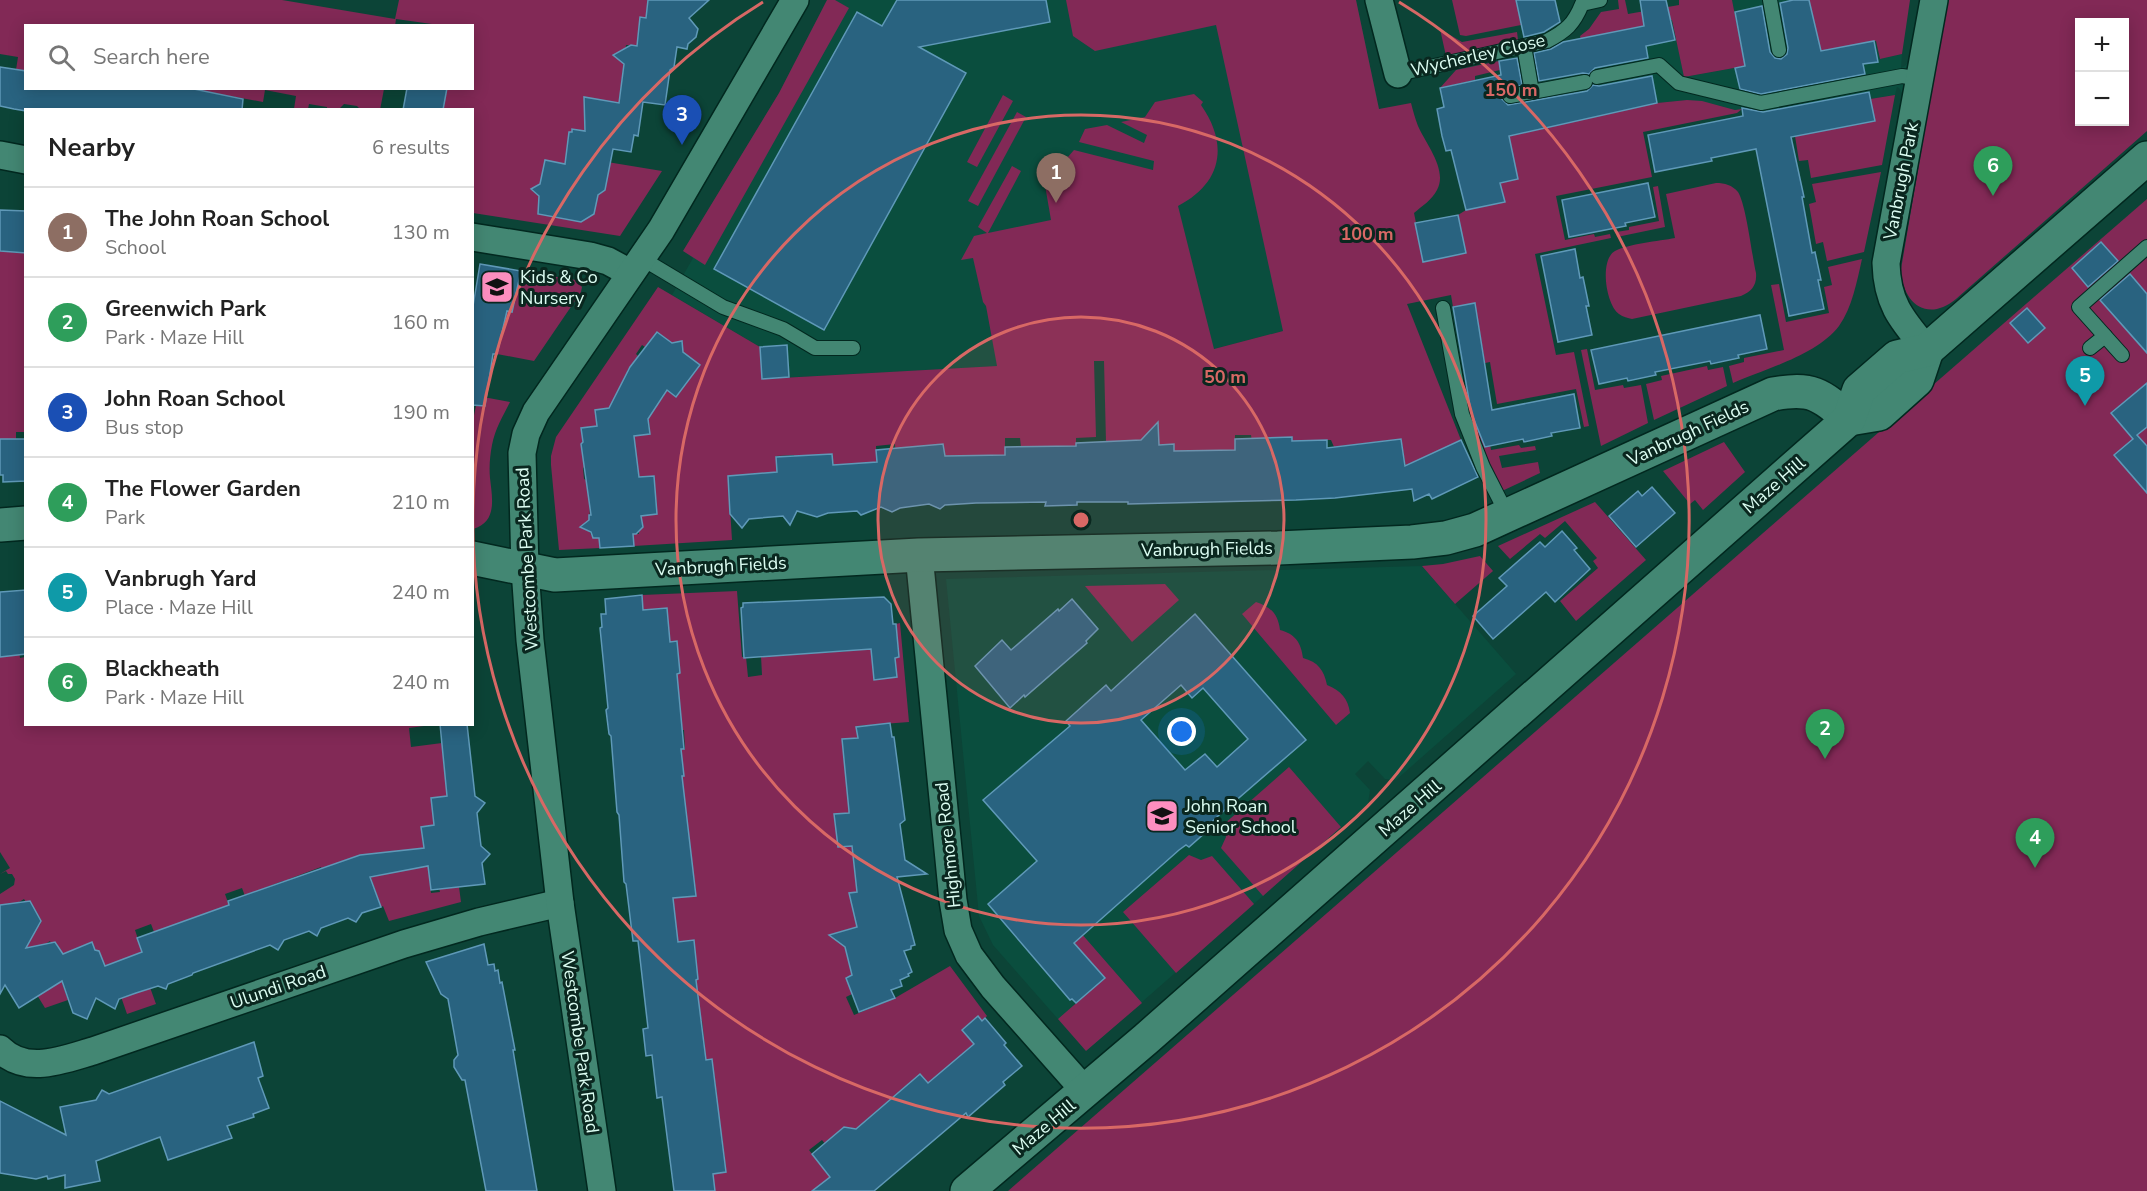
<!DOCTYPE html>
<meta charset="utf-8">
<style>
body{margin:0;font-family:"Nunito Sans",sans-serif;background:#f2f2f2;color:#222}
.controls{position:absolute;right:18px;top:18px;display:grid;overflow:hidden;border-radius:0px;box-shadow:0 3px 15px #0003}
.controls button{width:54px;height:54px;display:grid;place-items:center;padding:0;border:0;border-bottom:2px solid #e0e0e0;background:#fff;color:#222;font:30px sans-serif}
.you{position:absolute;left:1182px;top:732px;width:21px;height:21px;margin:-15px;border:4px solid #fff;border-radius:50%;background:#1a73e8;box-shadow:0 0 0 9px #1a73e833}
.badge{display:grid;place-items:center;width:39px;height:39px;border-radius:50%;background:#855369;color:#fff;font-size:20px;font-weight:700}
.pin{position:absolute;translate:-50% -50px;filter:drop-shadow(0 2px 3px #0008)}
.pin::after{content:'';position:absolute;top:32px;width:21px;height:18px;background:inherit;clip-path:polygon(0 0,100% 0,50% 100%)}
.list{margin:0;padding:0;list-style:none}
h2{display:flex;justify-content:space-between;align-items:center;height:78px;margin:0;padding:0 24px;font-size:26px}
h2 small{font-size:20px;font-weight:400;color:#767676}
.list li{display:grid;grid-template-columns:39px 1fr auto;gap:18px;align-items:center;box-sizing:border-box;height:90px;padding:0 24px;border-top:2px solid #e0e0e0}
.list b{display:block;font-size:22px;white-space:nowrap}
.list p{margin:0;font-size:20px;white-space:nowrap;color:#767676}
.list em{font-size:20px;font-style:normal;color:#767676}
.icon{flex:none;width:33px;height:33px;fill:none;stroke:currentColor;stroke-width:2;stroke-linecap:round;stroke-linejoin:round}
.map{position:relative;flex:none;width:2147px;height:1191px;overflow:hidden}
.search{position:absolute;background:#fff;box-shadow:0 3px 15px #0003;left:24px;top:24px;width:450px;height:66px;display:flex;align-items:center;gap:15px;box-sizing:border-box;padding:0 21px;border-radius:0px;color:#767676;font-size:22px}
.panel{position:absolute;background:#fff;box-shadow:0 3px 15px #0003;left:24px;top:108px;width:450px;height:618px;border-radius:0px}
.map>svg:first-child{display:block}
.built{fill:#0a4e3e}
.green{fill:#822956;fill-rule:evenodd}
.building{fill:#296380;stroke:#5f99b8;stroke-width:1.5;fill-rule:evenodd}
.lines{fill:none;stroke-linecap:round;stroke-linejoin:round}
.service-casing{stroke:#02281f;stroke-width:16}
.minor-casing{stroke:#02281f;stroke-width:30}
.tertiary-casing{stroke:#02281f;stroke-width:36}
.service{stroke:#438773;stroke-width:14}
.minor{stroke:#438773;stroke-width:27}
.tertiary{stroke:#438773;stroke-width:33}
.ring{fill:none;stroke:#d86865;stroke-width:3}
.labels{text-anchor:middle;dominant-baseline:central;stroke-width:6;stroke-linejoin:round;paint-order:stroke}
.street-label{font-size:18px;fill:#dcfdf2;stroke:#0a271f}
.poi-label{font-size:18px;fill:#dcfdf2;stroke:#0a271f;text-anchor:start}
.centre{fill:#d86865;stroke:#0a271f;stroke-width:3}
.ring-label{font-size:18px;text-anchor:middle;font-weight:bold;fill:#d86865;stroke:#0a271f;stroke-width:6;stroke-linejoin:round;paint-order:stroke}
</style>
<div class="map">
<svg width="2147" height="1191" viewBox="0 0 2147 1191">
<rect width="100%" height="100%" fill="#0c4437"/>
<g class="built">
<path d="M827,0H1356L1420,301L1283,331L1214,349L1019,365L762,379L760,347L672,295L693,258L683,251L779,93Z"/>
<path d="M1732,0H1809L1821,51L1876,40L1880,59L1902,54L1901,68L1905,66L1909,61L1903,95L1900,89L1897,87L1895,95L1870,99L1752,144L1744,109L1735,110L1712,104L1687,100L1657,103L1596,116L1581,40L1673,20L1684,77L1745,66Z"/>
<path d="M1422,566L1516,674L1396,780L1385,779L1368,761L1355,774L1370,790L1368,804L1086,1051L993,945L979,916L946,579Z"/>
</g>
<g class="green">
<path d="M0,0H282L395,19L399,0H648L646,18H640L637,46L626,45L619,103L592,99L587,131L572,129V132H569L589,159L662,171L620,236L473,213L472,110L443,109L447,89L472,88V26L439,25L396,19L395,26H26L25,71L16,70L18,57L0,54Z"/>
<path d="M827,0H835L849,8L705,265L683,251L779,93Z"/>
<path d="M1066,0H1356L1379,109L1411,103C1413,111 1415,118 1418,126C1426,144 1448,170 1437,190C1432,200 1422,206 1414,213L1424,262L1465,253L1458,215L1466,210L1504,202L1500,183L1483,142L1657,103L1687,100L1702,101L1735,110L1742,109L1737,113L1643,132L1652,177L1556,196L1565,240L1594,234L1595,237L1610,234L1611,238L1535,254L1556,355L1574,352L1589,426L1584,427L1576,389L1497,404L1490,362L1485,363L1475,303L1453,307L1451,295L1407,304L1461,440L1406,468L1401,439L1334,447L1331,440H1310L1293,453L1292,437L1274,438L1252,442L1251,435H1235V450L1178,452L1174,451V444L1159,445V433H1148L1142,454L1106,442L1104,361H1094L1096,437L1076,438V454L1021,447L1020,438H1005V455L945,456L943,444L926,446L896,460L895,444L876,446L877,465L850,467L849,464H839L834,468L832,454L805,456L795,471L794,455L776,456L777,472L728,476L732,540L634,546L633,534H639L638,516L657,514L656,497L590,503L589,531L593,538H599L600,548L559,550L551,465V456L556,437L658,287L760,347L763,379L997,366L986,306L983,302L973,258L961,260L974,236L987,233L978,227L1012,166L1021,171L988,233L1051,220L1041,162L1067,158L1074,150L1153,170L1154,161L1079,142L1085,129L1107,125L1144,143L1147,135L1121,122L1145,117L1155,102L1194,94L1203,102L1201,105C1229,145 1222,183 1178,206L1214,349L1283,331L1216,25L1095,51L1073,36ZM657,332L672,343L683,347V352L700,365L676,397L656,382L651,387L664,396L643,422L649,421L650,434L631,436L635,478L654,476L655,489L586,480L584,479L583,468L586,465L581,444L583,442L581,428L597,426L631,374L627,371L638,356L636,354L642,345L645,347Z"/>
<path d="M1452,0H1516L1521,25L1466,36L1460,35Z"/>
<path d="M1618,0H1625L1628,14L1679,5V0H1732L1745,66L1684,77L1672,20L1581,40L1580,36L1589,29L1601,12L1619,9Z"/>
<path d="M1809,0H1910L1902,54L1880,59L1876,41L1821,51Z"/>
<path d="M1947,0H2147V131L1956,299C1927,323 1902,303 1901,269ZM2080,22H2124V122H2080Z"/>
<path d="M1440,29L1462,42L1517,32L1518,40L1446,56Z"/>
<path d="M1499,61L1500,70L1475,76V80L1440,88L1456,70Z"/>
<path d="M188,89H384L380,110L360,109L357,106L344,104L339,109H327V107L309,104L308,109H294L296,96L265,90L263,102L230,96L227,109Z"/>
<path d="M1003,95L1013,101L977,167L967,162Z"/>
<path d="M1895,95L1882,165L1811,178L1808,160L1799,161L1795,136L1870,99Z"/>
<path d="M1017,112L1026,117L978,206L968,201Z"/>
<path d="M1881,172L1864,252L1827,261L1823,242L1816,244L1809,204L1816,202L1812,184Z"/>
<path d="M1716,183C1725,183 1732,185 1738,192C1746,204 1752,256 1756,273C1757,285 1752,291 1741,296L1632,319C1628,318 1623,317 1619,314C1606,305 1599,260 1615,251C1628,244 1659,241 1675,238L1666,194Z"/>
<path d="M1658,186L1665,227L1617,237L1616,232L1629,230V227L1659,221L1653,187Z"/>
<path d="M2147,199V1191H1008L2003,324Z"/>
<path d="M0,251L24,253L25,432H16V439H0Z"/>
<path d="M1862,259C1857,281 1852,308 1839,326C1817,355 1765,369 1733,383L1729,366L1744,362V358L1784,350L1771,285L1779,284L1786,322L1829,313L1824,287L1832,285L1828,267Z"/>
<path d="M520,271L576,280L582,287L581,292L534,361L497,354L500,339L505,325L506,311L516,296L518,285L521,283L522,275Z"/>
<path d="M1587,349L1595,390L1623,385L1624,388L1641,385L1648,423L1601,446L1581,350Z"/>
<path d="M1707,366L1708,370L1723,367L1727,386L1654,420L1646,384L1662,380L1661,376Z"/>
<path d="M478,396L510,402C503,416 495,429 492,445C490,455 489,467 490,478C492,497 498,522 473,529L472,425Z"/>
<path d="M1483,404L1491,450L1519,445L1521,448L1535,446L1536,450L1499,456L1502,468L1538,462L1540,473L1502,491C1487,465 1475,436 1469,406Z"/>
<path d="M1724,442L1745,472L1703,510L1695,500L1690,504L1663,471Z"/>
<path d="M1595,502L1646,560L1576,621L1560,601L1598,568L1593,561L1597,558L1565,521L1545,538L1540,534L1510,559L1498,546Z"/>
<path d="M1480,556L1493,571L1455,604L1422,566L1443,564Z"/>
<path d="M1165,584L1179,600L1132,642L1085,586Z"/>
<path d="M737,591L742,657H746L748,677L762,675L761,656L818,639L820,653L849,651L877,638L879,659L899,657L896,624L900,623L909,722L857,726L858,738L842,739L849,809V813L835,814L852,846H856L861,891L850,893L857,927L842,931V934L901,956L846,978L852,994L846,997L854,1015L895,998L950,966L987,1016L982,1021L978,1017L962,1030L974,1044L933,1089L920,1074L866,1120L858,1136L851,1128L844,1127L839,1131V1138L855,1181L822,1140L809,1150L830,1177L817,1187L820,1191H715L713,1174L726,1171L722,1135L708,1137L717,1096L712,1060L704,1061L702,1049L705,1048L702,1020L686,1021L674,909L650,912L649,901L696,895L694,877L664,880L690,847L660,751L685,749L684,730L648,733L654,676L680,673L677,642H665L643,610L642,595Z"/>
<path d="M1256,602C1271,607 1278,614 1280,630C1295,634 1301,642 1303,658C1318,662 1324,670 1327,685C1341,691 1348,698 1350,713L1336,725L1242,614Z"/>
<path d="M17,635L20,658L25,657L26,724L424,725V726L409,728L411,747L442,743L444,768L463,766L466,787L446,790L447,796L434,825L421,827L423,844L437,843L429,870L431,893L440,892L439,888L459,887L461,902L389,921L383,906L381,907L367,866L326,880L321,867L289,879L293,891L287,893L283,881L267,887L270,899L249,907L242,888L225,894L233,917L156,937L151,924L135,930L147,966L143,968L156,1004L127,1014L110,965L102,967L99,951L95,950L92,942L62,954L71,980L62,983L68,1000L45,1008L26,977L6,989L58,955L59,948L55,943H51L50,941L28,955L18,940L40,925L41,920L38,915L34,916L24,899L1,913L0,912V894L14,885L15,879L12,874H8L6,871L0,874L10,868L0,852V657Z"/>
<path d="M1289,767L1341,827L1263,896L1221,848L1226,837L1223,825Z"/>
<path d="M1189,855L1201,860L1212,856L1254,904L1176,973L1123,912Z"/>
<path d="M1067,917L1142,1003L1086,1051L1058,1019L1105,978L1058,925Z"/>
</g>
<g class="building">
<path d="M648,0H709L689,18L698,29L696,37L688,44L687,49L677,47L674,67L670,70L665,105L643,102L638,136L634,135L631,152L613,149L605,190L598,195L594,214L581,222L538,214L539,196L531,189L540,184L545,160L565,164L569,132H572V129L585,131L584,97L619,103L624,64L613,55L631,45L637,46L640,17L646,18Z"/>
<path d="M897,0H1046L1050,22L919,47L966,73L824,330L714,269L857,12L882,26Z"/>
<path d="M1516,0H1555L1560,22L1544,32L1524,37Z"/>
<path d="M1640,0H1666L1675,40L1646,46L1648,58L1595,68L1589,74L1583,73L1539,81L1534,53L1551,49L1563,42L1644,26Z"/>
<path d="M1793,0H1809L1821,51L1874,41L1878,62L1863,64L1865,74L1761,94L1740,89L1735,68L1745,66L1735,12L1762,6L1770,52L1775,58L1781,59L1787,54L1788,48L1780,3Z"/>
<path d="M1517,58L1522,85L1504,90L1501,98L1508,105L1587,91L1593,85L1599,86L1652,76L1657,103L1509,136L1518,179L1500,183L1505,202L1466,210L1451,150L1446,151L1442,136L1437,109L1444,107L1440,88L1501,75L1499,61Z"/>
<path d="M0,67L26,71V88H189L243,99L242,110L26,111L14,109L0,106Z"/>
<path d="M407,88H447L443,110H403Z"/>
<path d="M1869,92L1875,121L1791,137L1804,197H1802L1812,253L1815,252L1821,280H1818L1824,309L1789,316L1756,149L1711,158L1712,161L1655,172L1648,135L1743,116L1742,108L1763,112Z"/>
<path d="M1648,183L1655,217L1625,223L1626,226L1569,237L1562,200Z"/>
<path d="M0,210L26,211V253L0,251Z"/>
<path d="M1458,215L1466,253L1423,262L1415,223Z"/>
<path d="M2101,242L2118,261L2088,287L2072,268Z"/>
<path d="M1575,249L1580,278L1583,277L1589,306H1586L1592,335L1558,342L1541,256Z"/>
<path d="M480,264L521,271L512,312L507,311L497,354H493L485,406L472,405V312Z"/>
<path d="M2130,274L2147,294V353L2100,300Z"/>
<path d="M1475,303L1492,410L1574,394L1580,428L1551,433L1552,436L1524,442L1523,439L1485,447L1471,412L1453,307Z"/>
<path d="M2027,308L2045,328L2028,343L2010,323Z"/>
<path d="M1760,315L1767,349L1738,355L1739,358L1711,364L1710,361L1655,372L1656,375L1628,381L1627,378L1599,384L1591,350Z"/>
<path d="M657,332L672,343L682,341L683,352L700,365L676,397L667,390L648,419L650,434L634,436L639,477L654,476L657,514L641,516L643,527L636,534H633L634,546L600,548L599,538H593L591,532L580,527L589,520V515H591L581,444L583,442L581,428L597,426L595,410L609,408L630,367Z"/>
<path d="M787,345L789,377L762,379L760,347Z"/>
<path d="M2147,383V427L2137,435L2147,446V493L2114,455L2133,439L2111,413Z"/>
<path d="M1158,422L1159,445L1174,444V451L1235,450V439L1292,437V441L1327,440V448L1401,439L1405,466L1461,440L1478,477L1432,499L1429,494L1414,501L1412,489L1335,498L1296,500L1128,504V502H1077V505L1045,506L1046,502L976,503L945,505L940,509L929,504L900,508L892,512L881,507L861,515L857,511L828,513L817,517L797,511L790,525L783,516L749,519L742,528L730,514L728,476L777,472L776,457L832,454L833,465L877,462L876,450L943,444L945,456L1005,455V447L1076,446V443L1141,440Z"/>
<path d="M0,439H26V481L3,482V475H0Z"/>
<path d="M1652,487L1675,513L1636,547L1609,516L1638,491L1642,496Z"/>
<path d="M1562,531L1577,548L1574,550L1590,569L1555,602L1546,592L1493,639L1473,616L1507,586L1499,578L1540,542L1545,547Z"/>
<path d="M26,590V654L0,657V592Z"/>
<path d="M642,595L643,610L667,608L670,642L677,641L680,673L677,674L684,749H681L684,776H682L696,896L673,898L678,942L694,940L698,979L696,980L706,1060L712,1059L726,1172L713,1174L715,1191H674L662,1097L657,1098L652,1055L646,1056L643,1029L648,1028L638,941H633L626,884L624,882L619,815L617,812L611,736L609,734L606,710L608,708L600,628L602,627L601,614H606L605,599Z"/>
<path d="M884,597L891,604L893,624H896L899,657L895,658L897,677L874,680L871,649L744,658L741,608L743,607V603Z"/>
<path d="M1072,599L1098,629L1086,641L1087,643L1025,697L1024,695L1010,708L975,666L1002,640L1011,650L1058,609L1059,611Z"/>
<path d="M1195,614L1306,740L1218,816L1212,822L1215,824L1189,847L1186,845L1179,850L1074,943L1105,978L1076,1003L1072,999L1070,1000L988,904L1037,861L983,800L1070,726L1066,721L1106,685L1111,691ZM1181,685L1192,698L1203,688L1248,739L1217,767L1205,754L1185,770L1141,720Z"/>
<path d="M890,723L892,737H894L905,820L900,824L905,860L927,874L897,877L915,945L911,946V949L904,951L912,972L908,974L909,976L900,980L902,986L891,990L895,998L859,1012L846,978L852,975L845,947L829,935L857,927L849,893L857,892L852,846L838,847L834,814L849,813V811L842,739L858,738L856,727Z"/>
<path d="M440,724H467L475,796L485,803L477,813L481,846L490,854L482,863L485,884L431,890L428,866L370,877L381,907L362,913L356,922L348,918L321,928L317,936L309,931L284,940L278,950L270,945L193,973L192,975L168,984L166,989L158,986L136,993L119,999L115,1009L96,998L87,1019L73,1013L62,981L19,1008L5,985L0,994V905L30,901L41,921L26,948L55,942L63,954L92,942L95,950L99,951L105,966L142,952L137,938L229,905L228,901L360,855L424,848L421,827L434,825L431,798L447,796Z"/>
<path d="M484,944L488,965L494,964L495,971L498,970L500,983L502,982L515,1050H513L515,1062L537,1191H486L465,1080H462L454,1067V1060L458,1055L448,999L441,994L426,962Z"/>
<path d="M978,1016L982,1021L985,1018L1006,1043L1004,1045L1022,1066L1003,1082L1005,1085L968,1117L966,1113L874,1191H812L830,1177L812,1154L844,1127L856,1129L920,1074L928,1083L974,1044L962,1030Z"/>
<path d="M254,1042L263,1076L258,1078L269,1108L253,1114L254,1117L227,1126L232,1138L168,1160L160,1137L96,1161L100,1181L65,1188V1175L48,1179L47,1176L36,1179L0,1173V1101L66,1135L60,1107L96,1100L102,1090L109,1094Z"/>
</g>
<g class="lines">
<defs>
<g id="service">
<path d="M1770,0L1779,50"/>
<path d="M1524,46L1532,92L1585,82"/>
<path d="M1398,74L1547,41C1566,31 1574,24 1582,4L1600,0"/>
<path d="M1597,77L1659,65L1679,83L1761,103L1902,76L1921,79"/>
<path d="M1510,96L1532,92"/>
<path d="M641,258L723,307L783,329L815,348H853"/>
<path d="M1443,308L1462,414L1483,467L1508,516"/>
<path d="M2090,348L2105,336"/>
<path d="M2122,355L2079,307L2147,247"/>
</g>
<g id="minor">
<path d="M1379,0L1398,74"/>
<path d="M0,155L26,160"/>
<path d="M472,237L590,256L608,261L630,273"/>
<path d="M1927,350C1902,320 1887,304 1886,263L1934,0"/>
<path d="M919,555L953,900L958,930L969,955L993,987L1086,1092"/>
<path d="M0,1049C26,1075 62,1060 93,1051L404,944L479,922L560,903"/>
<path d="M602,1191L560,903L530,640L525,569L522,453L526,434L536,412L661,230L795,0"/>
</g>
<g id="tertiary">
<path d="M1849,419L1879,414L1917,380L1927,350"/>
<path d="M0,525L26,523"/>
<path d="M472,558L555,575L919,555L1278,548L1412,542L1446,538L1475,530L1773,394C1812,387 1820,394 1849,419"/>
<path d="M967,1191L1146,1039L1849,419L1859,390L1897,357L1927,350L2147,158"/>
</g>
</defs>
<use href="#service" class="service-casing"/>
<use href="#minor" class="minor-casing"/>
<use href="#tertiary" class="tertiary-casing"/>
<use href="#service" class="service"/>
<use href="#minor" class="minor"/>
<use href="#tertiary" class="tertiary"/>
</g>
<circle cx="1081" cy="520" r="203" fill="#d86865" fill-opacity=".12"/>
<g class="ring">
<circle cx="1081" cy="520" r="203"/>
<circle cx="1081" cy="520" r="405"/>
<path d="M1399 2A608 608 0 1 1 763 2"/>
</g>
<defs>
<symbol id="school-square" viewBox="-11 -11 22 22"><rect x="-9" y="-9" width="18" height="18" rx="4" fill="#fd8ebf" stroke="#0a271f"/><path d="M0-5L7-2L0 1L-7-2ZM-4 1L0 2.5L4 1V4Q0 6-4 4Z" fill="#111"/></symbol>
</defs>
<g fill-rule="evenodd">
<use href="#school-square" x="478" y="268" width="38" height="38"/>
<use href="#school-square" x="1143" y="797" width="38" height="38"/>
</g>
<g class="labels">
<g class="street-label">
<text transform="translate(1478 55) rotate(-13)">Wycherley Close</text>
<text transform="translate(1901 181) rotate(-79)">Vanbrugh Park</text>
<text transform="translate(1688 433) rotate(-25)">Vanbrugh Fields</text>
<text transform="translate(1774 485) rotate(-41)">Maze Hill</text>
<text transform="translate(1207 549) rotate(-1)">Vanbrugh Fields</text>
<text transform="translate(527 559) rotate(-93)">Westcombe Park Road</text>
<text transform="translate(721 566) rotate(-3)">Vanbrugh Fields</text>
<text transform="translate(1410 808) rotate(-41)">Maze Hill</text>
<text transform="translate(948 845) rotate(-96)">Highmore Road</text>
<text transform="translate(278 987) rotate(-19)">Ulundi Road</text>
<text transform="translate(580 1042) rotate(82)">Westcombe Park Road</text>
<text transform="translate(1044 1127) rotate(-40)">Maze Hill</text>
</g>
<g class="poi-label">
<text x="520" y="277">Kids &amp; Co<tspan x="520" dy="21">Nursery</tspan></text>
<text x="1185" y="806">John Roan<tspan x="1185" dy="21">Senior School</tspan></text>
</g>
</g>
<circle cx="1081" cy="520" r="9" class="centre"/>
<g class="ring-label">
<text x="1511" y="96">150 m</text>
<text x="1367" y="240">100 m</text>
<text x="1225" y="383">50 m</text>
</g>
</svg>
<div class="controls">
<button>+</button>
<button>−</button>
</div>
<div class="you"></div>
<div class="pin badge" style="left:1056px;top:203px;background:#8d6e63">1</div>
<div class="pin badge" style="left:1825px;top:759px;background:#2e9e5b">2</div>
<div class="pin badge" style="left:682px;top:145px;background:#1a4fb4">3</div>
<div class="pin badge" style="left:2035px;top:868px;background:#2e9e5b">4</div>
<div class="pin badge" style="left:2085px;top:406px;background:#0f9aa8">5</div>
<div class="pin badge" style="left:1993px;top:196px;background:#2e9e5b">6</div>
<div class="search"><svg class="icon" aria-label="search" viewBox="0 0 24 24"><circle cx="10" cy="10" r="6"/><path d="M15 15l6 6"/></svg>Search here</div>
<section class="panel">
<h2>Nearby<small>6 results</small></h2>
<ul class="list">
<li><span class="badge" style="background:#8d6e63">1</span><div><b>The John Roan School</b><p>School</p></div><em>130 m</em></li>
<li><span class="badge" style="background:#2e9e5b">2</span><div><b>Greenwich Park</b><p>Park · Maze Hill</p></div><em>160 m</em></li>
<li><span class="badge" style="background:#1a4fb4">3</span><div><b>John Roan School</b><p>Bus stop</p></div><em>190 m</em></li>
<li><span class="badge" style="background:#2e9e5b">4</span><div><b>The Flower Garden</b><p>Park</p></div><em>210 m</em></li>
<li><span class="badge" style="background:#0f9aa8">5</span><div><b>Vanbrugh Yard</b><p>Place · Maze Hill</p></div><em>240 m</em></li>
<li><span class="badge" style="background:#2e9e5b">6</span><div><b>Blackheath</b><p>Park · Maze Hill</p></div><em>240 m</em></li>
</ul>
</section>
</div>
